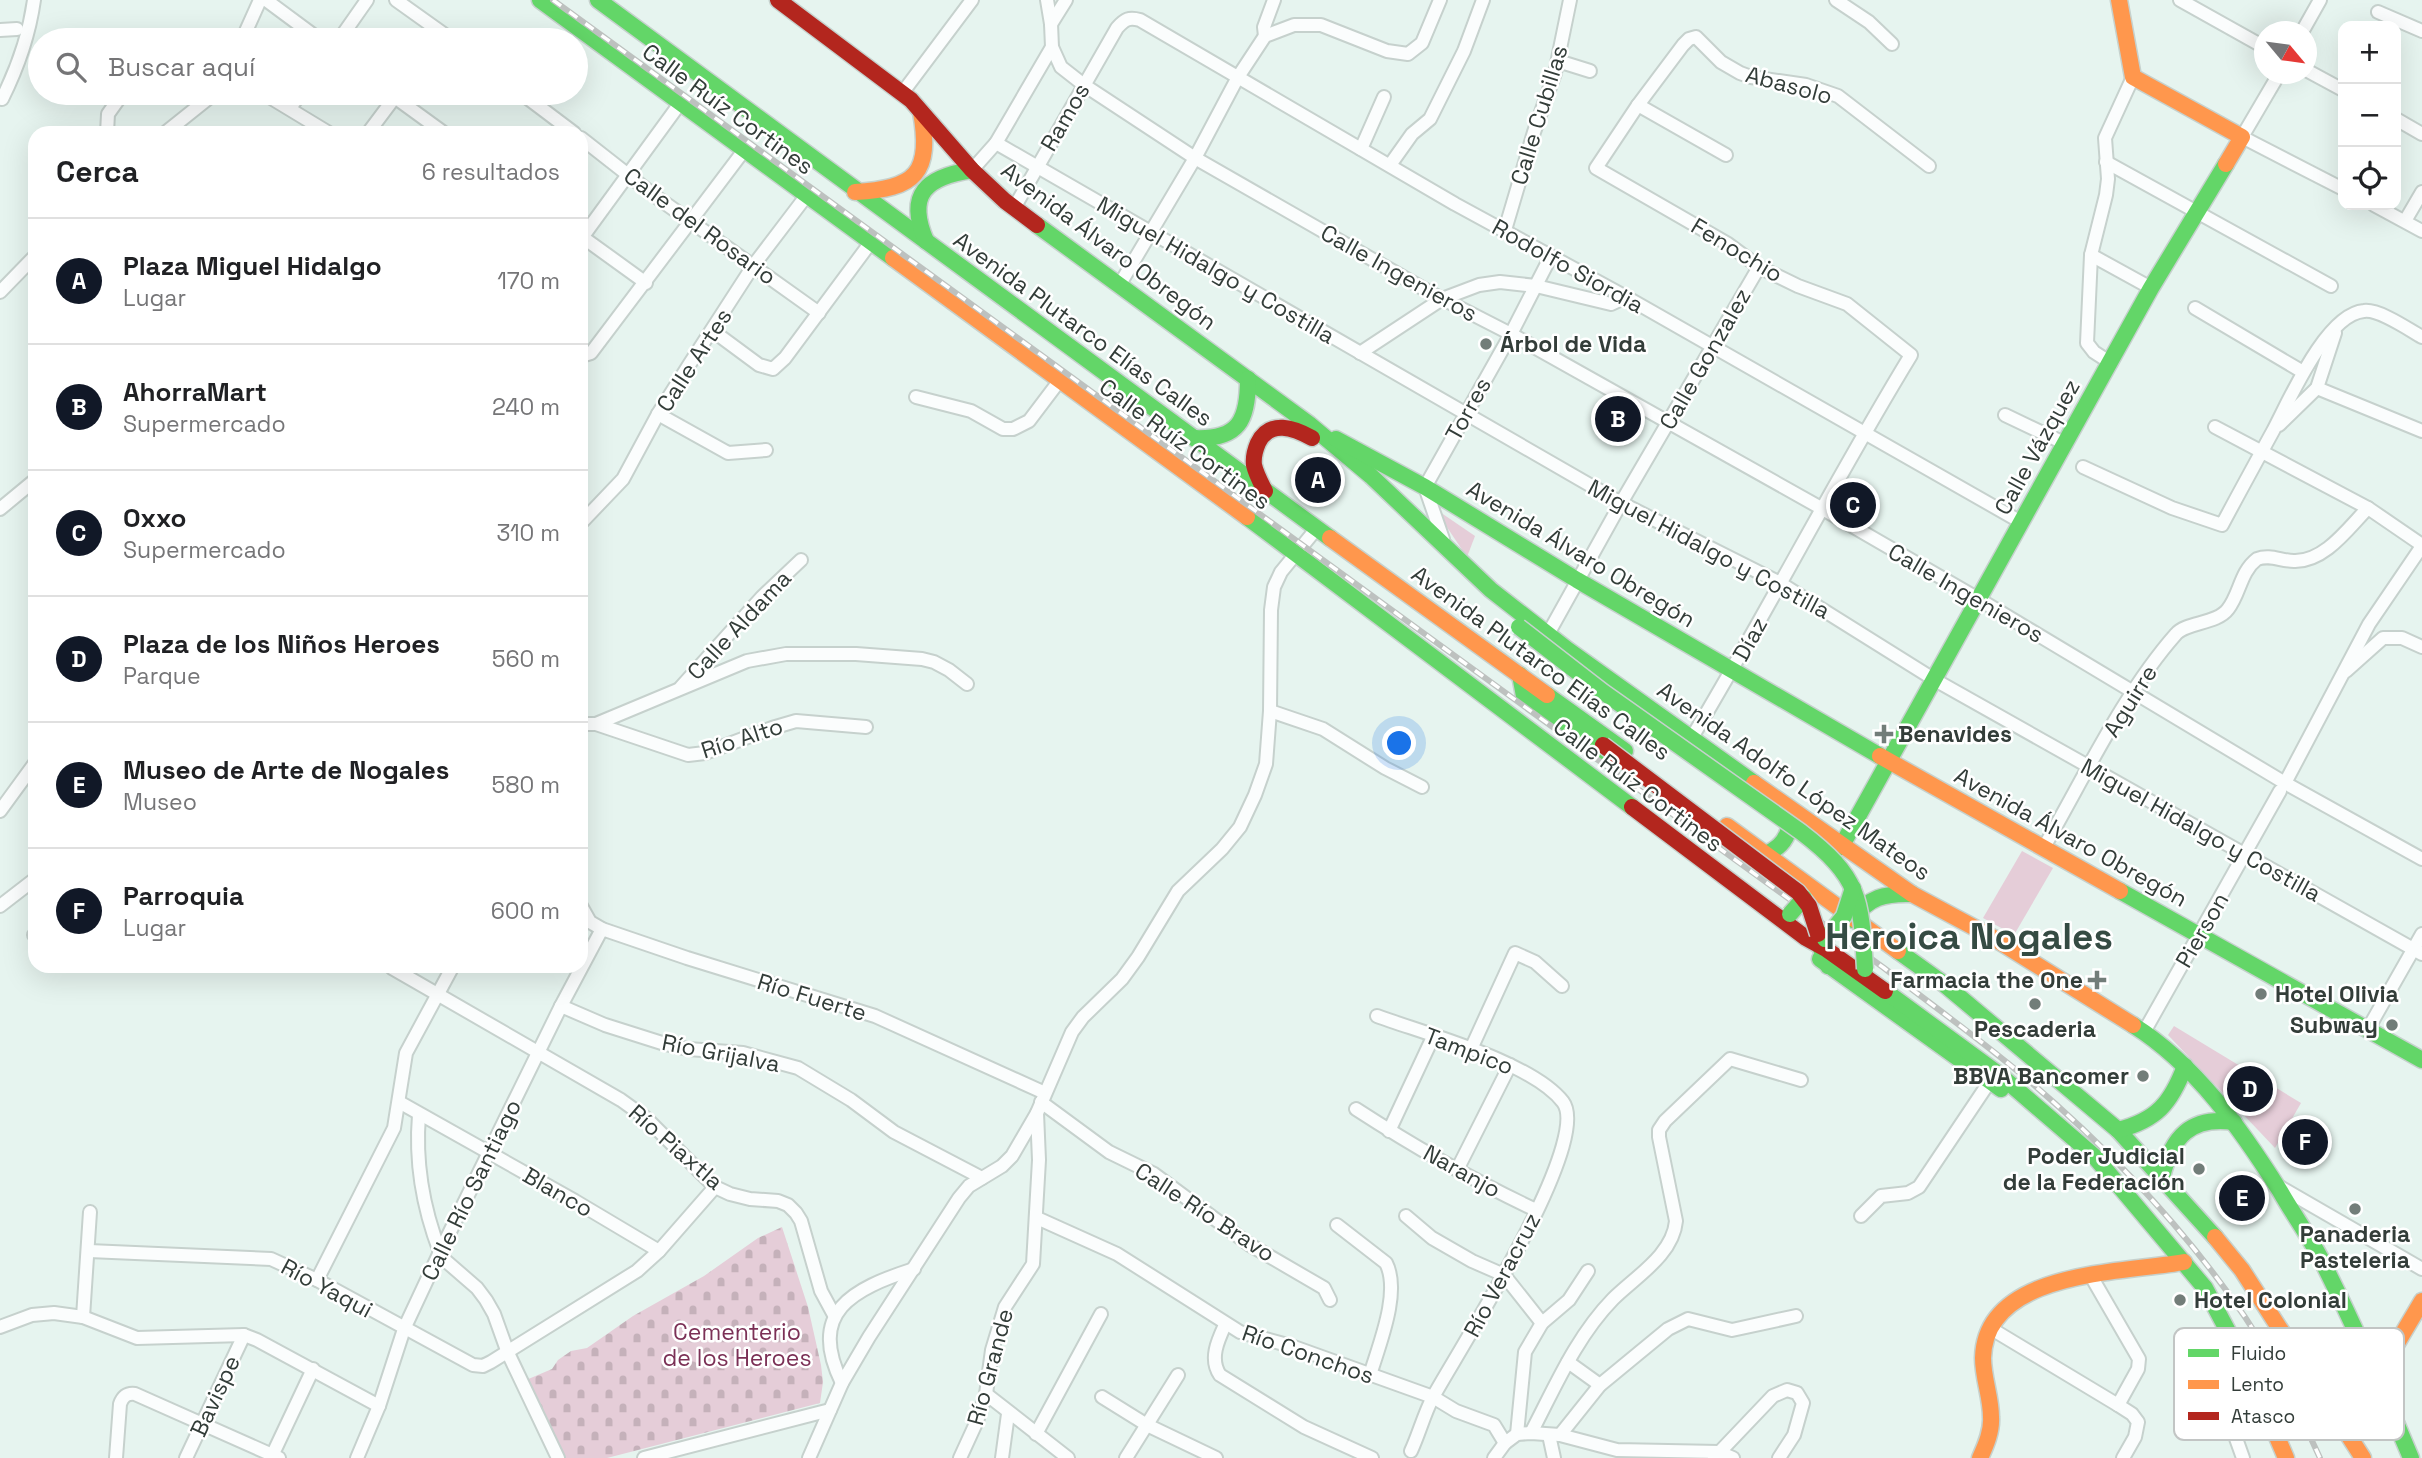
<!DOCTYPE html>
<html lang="es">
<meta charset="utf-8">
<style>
body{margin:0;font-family:"Space Grotesk",sans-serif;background:#f6f6f6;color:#202124}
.controls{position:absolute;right:21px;top:21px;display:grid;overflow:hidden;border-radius:14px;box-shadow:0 7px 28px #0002}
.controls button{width:63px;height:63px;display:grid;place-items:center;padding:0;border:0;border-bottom:2px solid #e0e0e0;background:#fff;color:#202124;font:35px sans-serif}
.compass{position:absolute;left:2254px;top:21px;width:63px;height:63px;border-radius:50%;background:#fff;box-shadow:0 7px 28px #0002;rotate:119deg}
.you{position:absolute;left:1400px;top:744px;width:24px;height:24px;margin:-18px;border:5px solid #fff;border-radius:50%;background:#1a73e8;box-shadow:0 0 0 10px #1a73e833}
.badge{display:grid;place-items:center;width:46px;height:46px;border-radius:50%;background:#111827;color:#fff;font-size:23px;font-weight:700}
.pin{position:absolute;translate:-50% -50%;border:4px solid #fff;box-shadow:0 2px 7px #0006}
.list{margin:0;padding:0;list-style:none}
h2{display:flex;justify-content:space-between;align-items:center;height:91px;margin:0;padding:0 28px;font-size:30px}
h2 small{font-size:23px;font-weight:400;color:#757577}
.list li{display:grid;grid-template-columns:46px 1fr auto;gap:21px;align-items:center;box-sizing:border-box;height:126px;padding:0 28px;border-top:2px solid #e0e0e0}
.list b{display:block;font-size:26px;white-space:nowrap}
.list p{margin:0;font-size:23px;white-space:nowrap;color:#757577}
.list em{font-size:23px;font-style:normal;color:#757577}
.icon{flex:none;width:38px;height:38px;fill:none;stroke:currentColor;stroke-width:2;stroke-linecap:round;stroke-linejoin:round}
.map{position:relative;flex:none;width:2422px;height:1458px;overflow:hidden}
.search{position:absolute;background:#fff;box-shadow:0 7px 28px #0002;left:28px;top:28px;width:560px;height:77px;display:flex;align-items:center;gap:18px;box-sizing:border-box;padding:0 24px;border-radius:38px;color:#757577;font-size:26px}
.panel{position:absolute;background:#fff;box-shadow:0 7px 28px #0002;left:28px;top:126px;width:560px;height:847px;border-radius:21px}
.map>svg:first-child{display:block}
.cemetery{fill:url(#cemetery-stones)}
.park{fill:#e5cdd8}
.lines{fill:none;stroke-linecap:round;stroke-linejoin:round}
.street-casing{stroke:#c6d1cd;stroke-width:16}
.fast-casing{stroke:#c6d1cd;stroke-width:19}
.slow-casing{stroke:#c6d1cd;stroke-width:19}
.jam-casing{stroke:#c6d1cd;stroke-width:19}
.street{stroke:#fbfdfd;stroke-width:12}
.fast{stroke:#63d668;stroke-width:16}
.slow{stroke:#ff974d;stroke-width:16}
.jam{stroke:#b3261e;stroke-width:16}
.rail-casing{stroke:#bdc1bf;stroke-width:6}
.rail{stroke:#fff;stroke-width:3.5;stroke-dasharray:10;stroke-linecap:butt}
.fast-bridge-casing{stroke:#c6d1cd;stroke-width:19;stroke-linecap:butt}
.jam-bridge-casing{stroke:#c6d1cd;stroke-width:19;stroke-linecap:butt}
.fast-bridge{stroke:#63d668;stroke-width:16}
.jam-bridge{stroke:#b3261e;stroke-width:16}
.poi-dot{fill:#727d79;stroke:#fff;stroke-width:2.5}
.labels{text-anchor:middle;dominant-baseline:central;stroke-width:5;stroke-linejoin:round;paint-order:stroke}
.street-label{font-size:23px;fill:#333d39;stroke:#fff}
.poi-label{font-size:23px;font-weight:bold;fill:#333d39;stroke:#fff;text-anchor:start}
.park-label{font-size:23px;fill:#7b3056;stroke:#fff}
.town-label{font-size:37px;font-weight:bold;fill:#354b43;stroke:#fff}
.key{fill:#fff;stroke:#c2c5c4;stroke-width:2}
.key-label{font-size:19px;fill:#333d39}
</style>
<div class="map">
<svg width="2422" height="1458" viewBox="0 0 2422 1458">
<defs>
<pattern id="cemetery-stones" width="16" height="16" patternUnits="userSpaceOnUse" patternTransform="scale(1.75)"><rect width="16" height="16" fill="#e5cdd8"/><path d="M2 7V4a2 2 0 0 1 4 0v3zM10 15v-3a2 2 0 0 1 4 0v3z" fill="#c5b1ba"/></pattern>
</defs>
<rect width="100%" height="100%" fill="#e6f4ef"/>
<path class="cemetery" d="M782,1227L808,1307L821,1365L823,1382L820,1403L607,1458H550L542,1418L526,1380L552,1369L558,1360L571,1351L587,1348L633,1316L704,1276L758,1238Z"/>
<g class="park">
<path d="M1434,508L1475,536L1467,557Z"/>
<path d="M2022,851L2053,868L2014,935L1983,918Z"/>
<path d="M2174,1026L2301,1103L2275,1148L2168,1035Z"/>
</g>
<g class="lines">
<defs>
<g id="street">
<path d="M266,0L320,40"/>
<path d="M396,0L452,40"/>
<path d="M1047,0L1051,24L1052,47L1061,67L1084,85L1195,158L1431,293L1511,334L1821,508L1980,600L2285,783L2422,859"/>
<path d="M1836,0L1869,22L1892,44"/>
<path d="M2180,0L2264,47"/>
<path d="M2378,12L2422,31"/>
<path d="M1051,24L1066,0"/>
<path d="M0,30L17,29"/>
<path d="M2302,32L2320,0"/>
<path d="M1265,36L1264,27L1274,0"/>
<path d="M242,40L260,0"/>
<path d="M339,40L367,0"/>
<path d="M1558,61L1590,71"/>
<path d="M2306,70L2343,90"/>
<path d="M2279,74L2242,137L2343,189"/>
<path d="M903,92L972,0"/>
<path d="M263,93L329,133"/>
<path d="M389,93L444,133"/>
<path d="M521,93L574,133"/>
<path d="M2,99C18,67 29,36 34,0"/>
<path d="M1638,105L1726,155"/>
<path d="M290,108L301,93"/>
<path d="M2396,119L2422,134"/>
<path d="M107,133L108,114L123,93"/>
<path d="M165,133L215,93"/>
<path d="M368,133L398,93"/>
<path d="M581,138L655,196L819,313"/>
<path d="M996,143L1621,503L1780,583L1935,680L2422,954"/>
<path d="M1361,149L1384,97"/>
<path d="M2106,162L2331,286"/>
<path d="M1390,165L1412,134L1430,119L1464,51L1483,0"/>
<path d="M972,170L996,143L1052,47"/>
<path d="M2374,205L2422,231"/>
<path d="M1014,208L1117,28C1125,19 1129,17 1140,20L1455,204L1626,297L2021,522"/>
<path d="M2405,221L2422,192"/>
<path d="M1505,230L1534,132L1555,73L1570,0"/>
<path d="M581,236L646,283"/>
<path d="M581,239L681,102"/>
<path d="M2091,255L2151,288"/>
<path d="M1120,284L1195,158L1238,77L1265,36L1294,25H1321L1387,51L1408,54L1422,43L1440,0"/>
<path d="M0,292L35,256"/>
<path d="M2195,308L2303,372"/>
<path d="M713,331L759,365L773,369L785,358L871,242"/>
<path d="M1360,353L1442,299L1479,285L1500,282L1536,286L1611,304L1626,297"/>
<path d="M581,356L591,353L745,149"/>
<path d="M2111,363L2094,352L2087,343L2091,255L2106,195L2108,179L2105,138L2133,77"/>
<path d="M2317,388L2422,431"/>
<path d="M916,397L971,411L1003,429H1013L1029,421L1060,380"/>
<path d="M658,414L728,453L766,450"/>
<path d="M2005,415L2066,444"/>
<path d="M2279,425L2317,388L2335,333"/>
<path d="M2215,427L2368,508L2422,545"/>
<path d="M2083,467L2172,508L2222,525C2239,493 2256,462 2273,431C2289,401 2326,314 2364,311C2379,309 2408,329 2422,337"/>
<path d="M0,509L35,480"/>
<path d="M581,523L623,479L658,414L689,365L753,266L807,195"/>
<path d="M1443,539L1425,487L1511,334L1551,256"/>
<path d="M1548,634L1621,503L1759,267"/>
<path d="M2346,671L2383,638H2402L2422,647"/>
<path d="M681,687L762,597L801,560"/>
<path d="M1270,711L1323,729L1385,768L1422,787"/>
<path d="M581,724H596L688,755L705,753L772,728L796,721L866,727"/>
<path d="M596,724L747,661L786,654H856L922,659L934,662L949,670L967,684"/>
<path d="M1691,739C1767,613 1834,481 1911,355L1847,304L1798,286L1759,267L1728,244L1596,168L1638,105L1683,45L1689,39L1696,37L1721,62L1740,73L1751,77L1806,85L1838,96L1929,166"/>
<path d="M2285,783L2369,624L2422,546"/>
<path d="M0,811L35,763"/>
<path d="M2044,847C2084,778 2123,694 2176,634C2186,622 2217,624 2228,609C2240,594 2240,572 2257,559C2270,554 2281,561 2294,561C2325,562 2349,527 2368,508"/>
<path d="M0,906L35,879"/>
<path d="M581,906L590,922L602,929L687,958L875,1016L1045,1093"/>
<path d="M34,935L35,934"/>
<path d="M392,968L621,1100L646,1118L715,1187L730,1194L750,1199L778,1201L788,1205L796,1213L801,1221L821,1291L834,1315"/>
<path d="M561,1006L605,1025L665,1044L688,1049L743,1053L798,1068L851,1100L894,1132L982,1178"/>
<path d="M1377,1016C1426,1034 1532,1062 1563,1102C1593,1142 1457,1353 1433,1397C1424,1414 1419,1434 1411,1451"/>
<path d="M2368,1029L2422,934"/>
<path d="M2144,1032L2280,791"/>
<path d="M1471,1049L1515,953L1535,962L1562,986"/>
<path d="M399,1102L575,1201L659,1251"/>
<path d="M1041,1102L1109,1152L1154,1174L1250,1245L1324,1288L1330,1300"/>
<path d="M1356,1109C1413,1146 1474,1181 1536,1210"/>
<path d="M419,1115C415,1162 423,1208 440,1252"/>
<path d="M1389,1131L1433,1037"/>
<path d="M1458,1168L1510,1065"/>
<path d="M2280,1187L2422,1269"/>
<path d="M1406,1216L1432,1238L1472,1261L1504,1275L1542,1323"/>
<path d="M1861,1216L1881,1196L1908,1193L1919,1187L1990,1081"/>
<path d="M1037,1218L1117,1254L1240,1332L1291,1346L1433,1397L1456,1411L1494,1425L1505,1443"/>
<path d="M1337,1225L1386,1263C1401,1292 1379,1345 1370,1375"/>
<path d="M89,1251L271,1259L317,1280L473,1365L483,1366L491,1362L637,1271L659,1251L715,1187"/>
<path d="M439,1255L477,1288L486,1300L494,1314L508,1353L558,1458"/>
<path d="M2091,1276L2139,1359L2138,1369L2118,1405L2132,1414L2138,1422L2135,1437L2123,1458"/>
<path d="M317,1280L394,1128L406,1053L453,966"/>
<path d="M83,1317L90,1212"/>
<path d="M1225,1325C1218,1340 1209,1359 1220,1375L1304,1427L1372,1458"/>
<path d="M0,1327L32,1315L54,1313L83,1317L137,1338L244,1335L257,1340L379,1406"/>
<path d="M1990,1328L2118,1405"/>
<path d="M2242,1355L2215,1367L2213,1374L2243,1458"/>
<path d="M1568,1362L1600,1385"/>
<path d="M842,1383C807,1312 852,1289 914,1269"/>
<path d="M986,1394L1068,1458"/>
<path d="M1102,1397L1147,1425L1216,1458"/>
<path d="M1531,1433C1555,1387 1576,1337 1613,1299C1635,1277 1673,1255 1676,1221L1659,1137V1130L1665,1121L1730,1059L1801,1080"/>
<path d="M1036,1434L1101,1314"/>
<path d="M1517,1434L1525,1352L1542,1323L1569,1300L1588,1271"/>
<path d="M1549,1435L1554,1458"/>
<path d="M1560,1435L1600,1385L1668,1329L1688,1319L1732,1330L1796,1316"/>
<path d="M116,1458L120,1404C123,1396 127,1393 135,1394L279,1458"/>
<path d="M186,1458L244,1335"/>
<path d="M271,1458L313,1369"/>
<path d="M357,1458L379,1406L404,1329L440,1252L561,1006L602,929"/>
<path d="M644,1458L830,1410"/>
<path d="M809,1458L842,1383L869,1337L959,1198L969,1186L1002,1166L1012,1156L1037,1113L1072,1032L1083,1017L1122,979L1138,957L1178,891L1222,849L1240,827L1255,795L1266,764L1270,711L1271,610L1274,587L1281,572L1317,528"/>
<path d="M960,1458L977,1421L986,1394L992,1350L1005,1307L1033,1264L1039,1160L1037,1113"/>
<path d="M1002,1458L1008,1414"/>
<path d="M1126,1458L1178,1375"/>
<path d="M1494,1458L1505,1443L1517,1434L1531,1433L1560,1435L1617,1450L1719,1452L1733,1458"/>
<path d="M1714,1458L1773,1396L1787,1390L1797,1393L1803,1403L1794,1435L1779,1458"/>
</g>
<g id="fast">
<path d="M540,0L893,258"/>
<path d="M598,0L1330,538"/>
<path d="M1037,225L1309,424L1371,476L1491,590L1568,650L1754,783"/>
<path d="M926,241C906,194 926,177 972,170"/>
<path d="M1194,438C1239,440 1248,420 1248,379"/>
<path d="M1336,439L1425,487L1577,580L1880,756"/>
<path d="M1247,517L1632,807"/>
<path d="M1520,675L1524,696L1615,764"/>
<path d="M1547,695L1625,751"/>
<path d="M1841,847L2151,288L2226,164"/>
<path d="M1765,854C1785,847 1792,831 1790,810"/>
<path d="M2120,891L2422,1060"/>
<path d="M1853,920C1867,897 1886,893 1912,894"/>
<path d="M1818,934L1819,944L1828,966"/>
<path d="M1898,951L1944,984L2118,1130L2215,1237"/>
<path d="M1820,959L2001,1089"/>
<path d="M1885,991L2001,1076L2094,1156L2205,1288L2249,1371"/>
<path d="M2133,1025C2196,1065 2241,1129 2280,1191C2293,1214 2309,1236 2321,1259C2354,1324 2383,1391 2411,1458"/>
<path d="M2118,1130C2157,1120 2171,1103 2185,1066"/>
<path d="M2162,1177C2172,1137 2190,1116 2234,1122"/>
<path d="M2339,1421L2358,1424C2377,1418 2379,1400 2379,1383"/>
</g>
<g id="slow">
<path d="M2119,0L2133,77L2242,137L2226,164"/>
<path d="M855,192C916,189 932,173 921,112"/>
<path d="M893,258L1247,517"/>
<path d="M1330,538L1547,695"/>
<path d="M1880,756L2120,891"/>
<path d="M1754,783L1912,894L1992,937L2133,1025"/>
<path d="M1727,826L1898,951"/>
<path d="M2215,1237L2242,1270L2363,1458"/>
<path d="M2249,1371L2286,1458"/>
<path d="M2377,1377L2422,1301"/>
<path d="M1980,1458C1986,1445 1992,1431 1991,1417C1991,1397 1983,1378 1983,1358C1985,1270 2123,1273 2184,1262"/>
</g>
<g id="jam">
<path d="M778,0L911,100L972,170L1005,201L1037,225"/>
<path d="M1265,491C1261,483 1256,474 1254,465C1253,457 1255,450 1258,443C1270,419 1294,428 1312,438"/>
<path d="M1632,807L1806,938L1826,949L1885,991"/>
</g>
</defs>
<use href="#street" class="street-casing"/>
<use href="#fast" class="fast-casing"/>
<use href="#slow" class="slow-casing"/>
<use href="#jam" class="jam-casing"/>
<use href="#street" class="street"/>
<use href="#fast" class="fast"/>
<use href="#slow" class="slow"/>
<use href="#jam" class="jam"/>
<defs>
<path id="rail" d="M553,0L1884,968C1932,1005 1981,1040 2027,1079C2108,1148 2185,1229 2245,1317C2274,1361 2298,1410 2320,1458"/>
</defs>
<use href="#rail" class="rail-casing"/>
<use href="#rail" class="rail"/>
<defs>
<g id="fast-bridge">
<path d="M1519,627L1603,692L1801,832C1860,877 1861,898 1865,969"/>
<path d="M1790,914L1804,898"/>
<path d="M1825,939L1844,916L1853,888"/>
</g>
<path id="jam-bridge" d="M1603,745L1798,892L1809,906L1818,934"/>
</defs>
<use href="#fast-bridge" class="fast-bridge-casing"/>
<use href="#jam-bridge" class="jam-bridge-casing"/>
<use href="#fast-bridge" class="fast-bridge"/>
<use href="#jam-bridge" class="jam-bridge"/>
</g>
<g class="poi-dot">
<circle cx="1486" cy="344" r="7"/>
<path d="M1880.5 723.5h7v7h7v7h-7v7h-7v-7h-7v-7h7z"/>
<path d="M2093.5 969.5h7v7h7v7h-7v7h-7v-7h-7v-7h7z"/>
<circle cx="2261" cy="994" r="7"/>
<circle cx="2035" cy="1004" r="7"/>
<circle cx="2392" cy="1025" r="7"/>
<circle cx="2143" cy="1076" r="7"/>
<circle cx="2199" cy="1169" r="7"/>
<circle cx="2355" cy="1209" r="7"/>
<circle cx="2180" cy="1300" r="7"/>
</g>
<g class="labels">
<g class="street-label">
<text transform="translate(1789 85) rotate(15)">Abasolo</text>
<text transform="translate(728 109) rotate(36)">Calle Ruíz Cortines</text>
<text transform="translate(1539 115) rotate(-73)">Calle Cubillas</text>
<text transform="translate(1065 117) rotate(-60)">Ramos</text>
<text transform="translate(700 226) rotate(36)">Calle del Rosario</text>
<text transform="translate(1109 246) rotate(37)">Avenida Álvaro Obregón</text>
<text transform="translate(1737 250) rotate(31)">Fenochio</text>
<text transform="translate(1568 266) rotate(29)">Rodolfo Siordia</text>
<text transform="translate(1216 270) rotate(30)">Miguel Hidalgo y Costilla</text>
<text transform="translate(1399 273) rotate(29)">Calle Ingenieros</text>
<text transform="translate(1083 329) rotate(36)">Avenida Plutarco Elías Calles</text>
<text transform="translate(1705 359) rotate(-60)">Calle Gonzalez</text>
<text transform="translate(694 360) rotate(-57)">Calle Artes</text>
<text transform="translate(1468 409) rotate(-61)">Torres</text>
<text transform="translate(1185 444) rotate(36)">Calle Ruíz Cortines</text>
<text transform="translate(2037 447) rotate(-61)">Calle Vázquez</text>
<text transform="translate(1709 549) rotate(28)">Miguel Hidalgo y Costilla</text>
<text transform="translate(1581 554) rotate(31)">Avenida Álvaro Obregón</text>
<text transform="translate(1966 593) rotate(30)">Calle Ingenieros</text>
<text transform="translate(739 625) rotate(-47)">Calle Aldama</text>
<text transform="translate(1750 639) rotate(-61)">Díaz</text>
<text transform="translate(1541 663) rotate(36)">Avenida Plutarco Elías Calles</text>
<text transform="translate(2130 701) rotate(-58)">Aguirre</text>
<text transform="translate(742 738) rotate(-18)">Río Alto</text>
<text transform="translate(1794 781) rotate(35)">Avenida Adolfo López Mateos</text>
<text transform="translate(1638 785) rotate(37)">Calle Ruíz Cortines</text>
<text transform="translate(2201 830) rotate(29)">Miguel Hidalgo y Costilla</text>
<text transform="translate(2071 837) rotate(29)">Avenida Álvaro Obregón</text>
<text transform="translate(2202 930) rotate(-60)">Pierson</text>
<text transform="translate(812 997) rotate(17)">Río Fuerte</text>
<text transform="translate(1469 1051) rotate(21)">Tampico</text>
<text transform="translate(721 1053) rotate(11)">Río Grijalva</text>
<text transform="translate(676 1147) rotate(41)">Río Piaxtla</text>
<text transform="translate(1462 1171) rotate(29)">Naranjo</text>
<text transform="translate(471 1190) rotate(-64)">Calle Río Santiago</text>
<text transform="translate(558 1192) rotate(30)">Blanco</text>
<text transform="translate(1205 1212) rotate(33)">Calle Río Bravo</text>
<text transform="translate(1502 1275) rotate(-62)">Río Veracruz</text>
<text transform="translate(327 1288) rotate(28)">Río Yaqui</text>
<text transform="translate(1308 1354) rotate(19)">Río Conchos</text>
<text transform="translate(990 1367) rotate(-75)">Río Grande</text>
<text transform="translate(215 1396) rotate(-65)">Bavispe</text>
</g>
<g class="poi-label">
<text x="1500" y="344">Árbol de Vida</text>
<text x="1898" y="734">Benavides</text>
<text x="2083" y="980" text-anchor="end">Farmacia the One</text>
<text x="2275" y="994">Hotel Olivia</text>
<text x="2378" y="1025" text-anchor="end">Subway</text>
<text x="2035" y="1029" text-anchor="middle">Pescaderia</text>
<text x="2129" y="1076" text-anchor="end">BBVA Bancomer</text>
<text x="2185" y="1156" text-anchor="end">Poder Judicial<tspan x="2185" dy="26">de la Federación</tspan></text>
<text x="2355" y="1234" text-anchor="middle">Panaderia<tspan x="2355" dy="26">Pasteleria</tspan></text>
<text x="2194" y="1300">Hotel Colonial</text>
</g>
<g class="park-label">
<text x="737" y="1332">Cementerio<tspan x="737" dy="26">de los Heroes</tspan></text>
</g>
<g class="town-label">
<text x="1969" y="936">Heroica Nogales</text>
</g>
</g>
<rect x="2174" y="1328" width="230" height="112" rx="10" class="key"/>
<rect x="2188" y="1349" width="31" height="8" fill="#63d668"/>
<rect x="2188" y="1380" width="31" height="9" fill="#ff974d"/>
<rect x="2188" y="1412" width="31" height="8" fill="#b3261e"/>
<g class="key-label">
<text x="2231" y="1360">Fluido</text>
<text x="2231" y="1391">Lento</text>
<text x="2231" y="1423">Atasco</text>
</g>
</svg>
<div class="controls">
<button>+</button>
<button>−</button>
<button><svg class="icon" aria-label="locate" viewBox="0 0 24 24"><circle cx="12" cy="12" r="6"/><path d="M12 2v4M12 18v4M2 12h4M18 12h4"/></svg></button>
</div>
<svg class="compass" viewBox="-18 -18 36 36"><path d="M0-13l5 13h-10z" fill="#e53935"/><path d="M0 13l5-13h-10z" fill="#757577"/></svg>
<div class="you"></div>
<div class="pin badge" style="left:1318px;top:480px">A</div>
<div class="pin badge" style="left:1618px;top:419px">B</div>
<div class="pin badge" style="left:1853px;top:505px">C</div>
<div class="pin badge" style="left:2250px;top:1089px">D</div>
<div class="pin badge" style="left:2242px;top:1198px">E</div>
<div class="pin badge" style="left:2305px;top:1142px">F</div>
<div class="search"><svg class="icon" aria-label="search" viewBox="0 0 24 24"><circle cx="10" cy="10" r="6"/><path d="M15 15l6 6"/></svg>Buscar aquí</div>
<section class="panel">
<h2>Cerca<small>6 resultados</small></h2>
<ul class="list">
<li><span class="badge">A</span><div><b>Plaza Miguel Hidalgo</b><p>Lugar</p></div><em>170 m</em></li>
<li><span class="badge">B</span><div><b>AhorraMart</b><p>Supermercado</p></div><em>240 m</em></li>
<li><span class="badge">C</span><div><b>Oxxo</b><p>Supermercado</p></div><em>310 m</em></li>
<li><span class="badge">D</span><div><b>Plaza de los Niños Heroes</b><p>Parque</p></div><em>560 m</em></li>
<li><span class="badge">E</span><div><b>Museo de Arte de Nogales</b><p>Museo</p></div><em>580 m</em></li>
<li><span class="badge">F</span><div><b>Parroquia</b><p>Lugar</p></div><em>600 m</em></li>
</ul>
</section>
</div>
